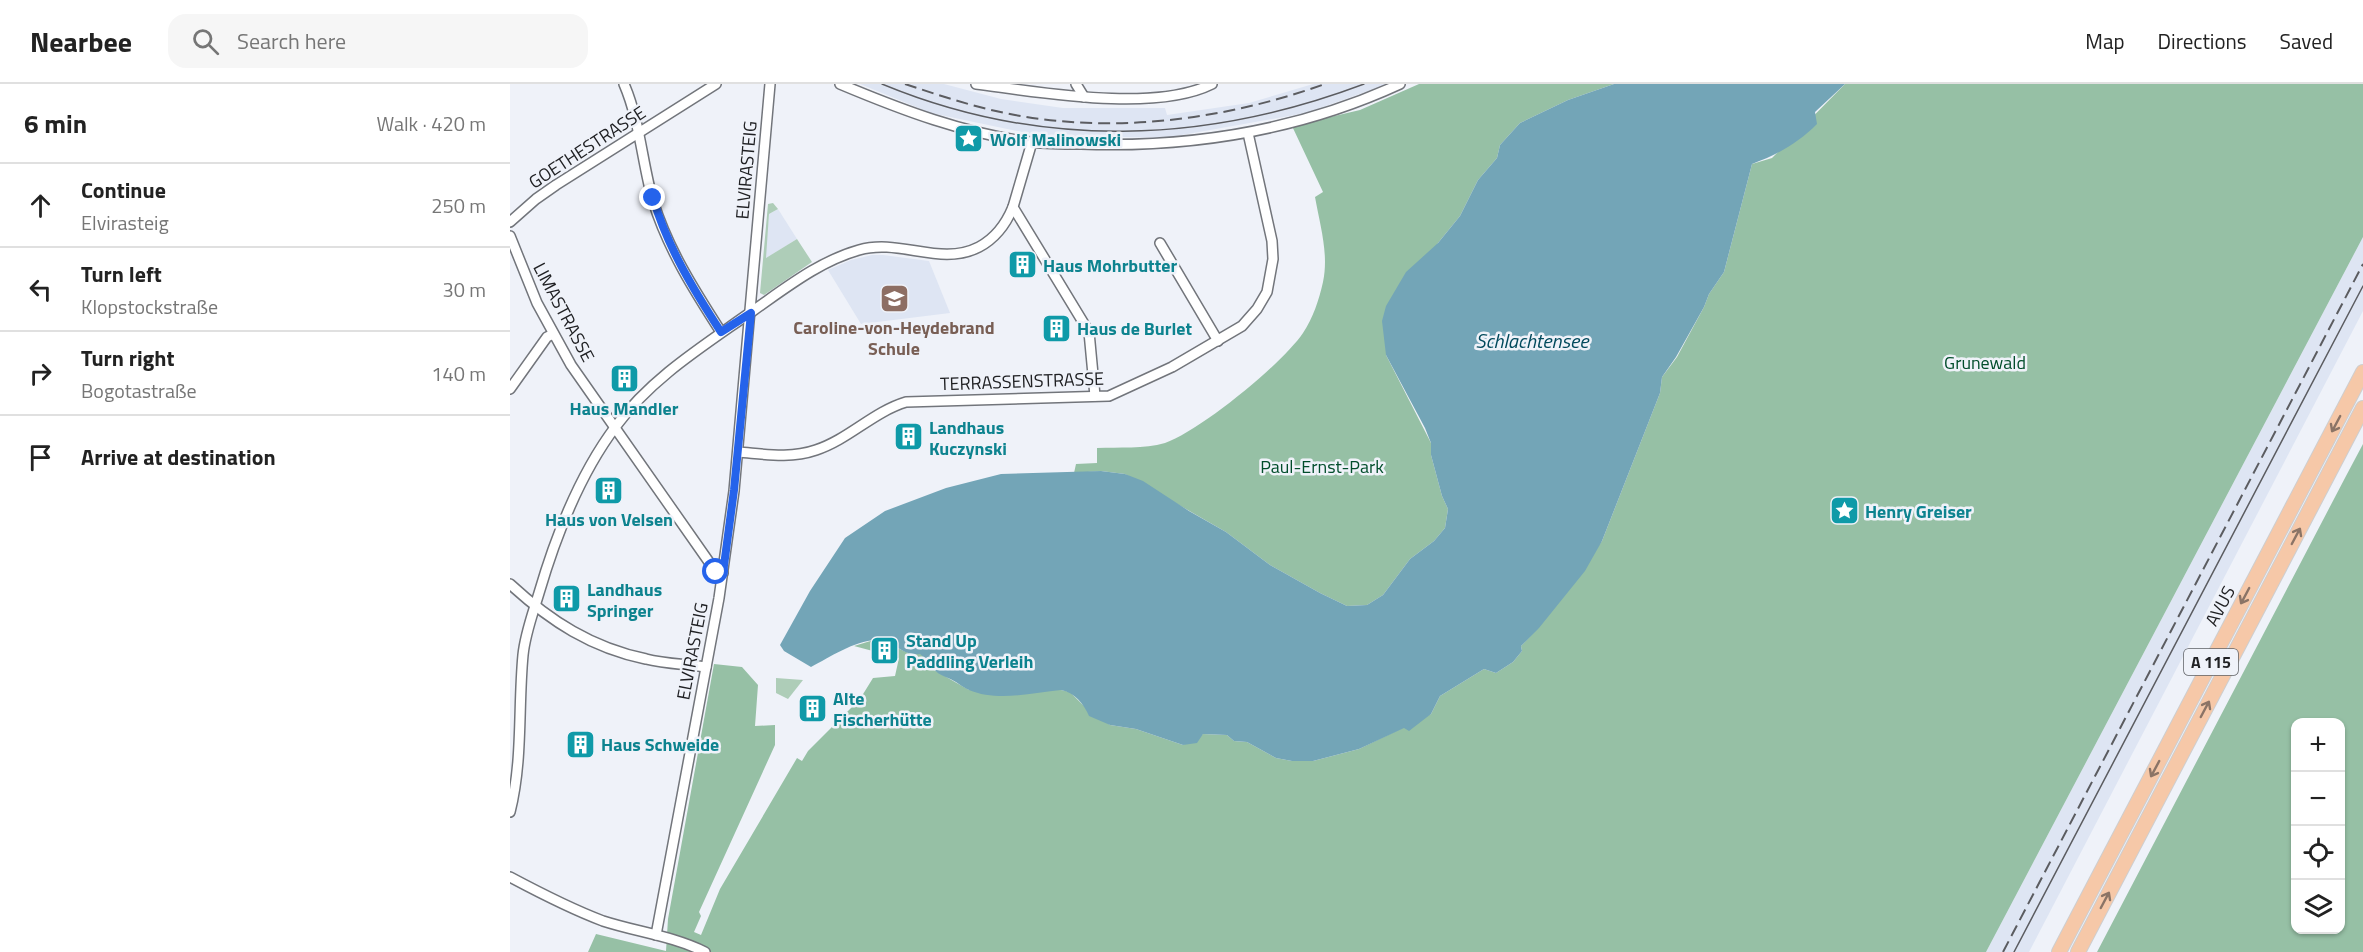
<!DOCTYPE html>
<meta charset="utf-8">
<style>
body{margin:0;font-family:"Titillium Web",sans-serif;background:#f6f6f6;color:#222}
.controls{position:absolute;right:18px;bottom:18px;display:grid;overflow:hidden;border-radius:12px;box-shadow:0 2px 4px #0004}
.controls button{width:54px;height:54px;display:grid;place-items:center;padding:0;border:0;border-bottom:2px solid #e0e0e0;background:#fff;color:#222;font:30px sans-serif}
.stop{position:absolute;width:18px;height:18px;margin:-14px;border:4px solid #2563eb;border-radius:50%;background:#fff}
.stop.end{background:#2563eb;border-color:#fff;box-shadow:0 2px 6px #0008}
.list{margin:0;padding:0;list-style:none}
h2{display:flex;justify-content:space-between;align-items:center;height:78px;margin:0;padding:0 24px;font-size:26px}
h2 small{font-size:20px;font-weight:400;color:#767676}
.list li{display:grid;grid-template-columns:39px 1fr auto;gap:18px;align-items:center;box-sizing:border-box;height:84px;padding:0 24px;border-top:2px solid #e0e0e0}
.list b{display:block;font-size:22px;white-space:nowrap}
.list p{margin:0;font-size:20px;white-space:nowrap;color:#767676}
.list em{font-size:20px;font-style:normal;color:#767676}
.icon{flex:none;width:33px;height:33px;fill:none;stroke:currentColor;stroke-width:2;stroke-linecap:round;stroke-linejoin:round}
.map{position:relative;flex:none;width:1853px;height:868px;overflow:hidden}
header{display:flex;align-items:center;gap:36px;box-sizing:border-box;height:84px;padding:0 30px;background:#fff;border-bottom:2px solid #e0e0e0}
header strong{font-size:28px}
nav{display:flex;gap:33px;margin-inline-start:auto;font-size:21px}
.search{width:420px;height:54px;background:#f6f6f6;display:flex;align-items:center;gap:15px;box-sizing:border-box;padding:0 21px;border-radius:18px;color:#767676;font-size:22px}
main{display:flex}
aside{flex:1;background:#fff}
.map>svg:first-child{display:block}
.built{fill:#dee5f3}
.green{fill:#aecdb8}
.forest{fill:#96c0a5;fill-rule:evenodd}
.water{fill:#73a5b7}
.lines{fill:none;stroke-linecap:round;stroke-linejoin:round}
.minor-casing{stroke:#72757b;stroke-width:12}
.highway-casing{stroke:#cececf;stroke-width:16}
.minor{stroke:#fff;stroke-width:9}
.highway{stroke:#f6c8a8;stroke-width:14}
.tram{stroke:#5b5c60;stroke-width:1.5}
.rail{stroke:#5b5c60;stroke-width:2;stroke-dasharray:12 6;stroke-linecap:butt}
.oneway{stroke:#8b7466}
.route{stroke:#2563eb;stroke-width:8}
.labels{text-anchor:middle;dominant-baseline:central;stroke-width:5;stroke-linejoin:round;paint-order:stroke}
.shield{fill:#eff2f9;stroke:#5e6064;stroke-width:1.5}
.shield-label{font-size:16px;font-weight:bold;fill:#202124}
.culture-label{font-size:18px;font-weight:bold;fill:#0d838f;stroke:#eff2f9;text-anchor:start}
.street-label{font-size:18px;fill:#202124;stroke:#eff2f9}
.education-label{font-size:18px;font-weight:bold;fill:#785e54;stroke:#eff2f9}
.park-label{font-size:18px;fill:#014d2b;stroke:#eff2f9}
.water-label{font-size:20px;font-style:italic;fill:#00495c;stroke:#eff2f9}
</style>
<header>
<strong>Nearbee</strong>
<div class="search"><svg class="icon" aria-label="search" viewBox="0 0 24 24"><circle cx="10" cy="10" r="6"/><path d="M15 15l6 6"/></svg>Search here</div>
<nav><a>Map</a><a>Directions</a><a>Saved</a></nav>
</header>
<main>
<aside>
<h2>6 min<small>Walk · 420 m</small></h2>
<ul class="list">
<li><svg class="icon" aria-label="ahead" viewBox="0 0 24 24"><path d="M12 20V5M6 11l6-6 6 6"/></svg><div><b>Continue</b><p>Elvirasteig</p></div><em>250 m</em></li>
<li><svg class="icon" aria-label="left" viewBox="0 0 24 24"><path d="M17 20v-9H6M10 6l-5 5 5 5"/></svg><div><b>Turn left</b><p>Klopstockstraße</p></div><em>30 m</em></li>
<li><svg class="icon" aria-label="right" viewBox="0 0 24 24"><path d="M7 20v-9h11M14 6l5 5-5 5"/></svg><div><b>Turn right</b><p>Bogotastraße</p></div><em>140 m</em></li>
<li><svg class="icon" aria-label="arrive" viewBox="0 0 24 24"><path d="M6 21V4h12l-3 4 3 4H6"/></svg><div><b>Arrive at destination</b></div></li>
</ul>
</aside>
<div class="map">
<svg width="1853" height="868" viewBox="0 0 1853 868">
<rect width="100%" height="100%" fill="#eff2f9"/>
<g class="built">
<path d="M350,0H434L491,15L553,24H655L657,31L739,19L803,0H878L796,29L655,54L526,51L421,29Z"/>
<path d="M268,125L287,155L255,175L259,130Z"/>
<path d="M1853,153V227L1519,868H1476Z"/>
<path d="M362,171H373L419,177L440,229L351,240L318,186L341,176Z"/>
</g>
<g class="green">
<path d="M263,119L268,125L259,130L256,174L287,155L302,178L254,211L250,209L258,120Z"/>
<path d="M266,594L293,596L278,615L266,609Z"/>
</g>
<g class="forest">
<path d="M909,0H1104L1058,16L1010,39L990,61L987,74L968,96L950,132L928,159L876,271L921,359V371L932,412L938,425L935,444L924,457L900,475L873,511L857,521L837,522L810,509L760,481L716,448L615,390L591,387L564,389L566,380L587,379V364C609,363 634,365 655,359C690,347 772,280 793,249C803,234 809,216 813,198C819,170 810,141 805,113L813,108L782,42L850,26Z"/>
<path d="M1335,0H1853V153L1476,868H78L86,850L156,867L158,835L204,580L232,583L248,601L245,642L265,641V661L189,828L191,832L184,848L191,851L210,805L287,674L292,677L298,667L350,615L363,594L385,592L389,574L344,562L367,555L403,571L409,569L420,576L424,586L459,606H551L560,608L575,623L600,641L626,645L673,661L693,650L717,651L724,657L737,658L766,674L782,677H803L849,665L921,630L930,612L974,585L986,589L1003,578L1012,567L1011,562L1028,544L1092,457L1150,309L1152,293L1167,273L1194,223L1199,210L1214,188L1242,80L1262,74Z"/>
<path d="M1853,360V868H1587L1836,392ZM1786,638H1830V846H1786Z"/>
</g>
<path class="water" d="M1104,0H1335L1305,28L1307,40C1288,59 1267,71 1242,80L1214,188L1199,210L1194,223L1166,273L1152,293L1150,309L1092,457L1075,487L1029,544L1011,562L1012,567L1003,578L986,589L974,585L930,612L921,630L899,647L894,644L849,665L803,677H782L766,674L737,658L724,657L717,651L693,650L687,659L673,661L626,645L600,641L579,632C574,620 564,608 551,606C522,609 487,618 459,606C452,603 446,597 438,594C428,590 423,587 420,576H417L410,570C393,573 382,555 366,556C344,557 320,573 301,583L274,567L270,561L300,507L335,454L375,427L436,404L491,390L591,387L615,390L633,397L679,427L716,448L760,481L810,509L837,522L857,521L873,511L900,475L924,457L935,444L938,425L932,412L921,371V359L915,344L876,271L872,237L876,222L896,188L928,159L950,132L968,96L987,74L990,61L1010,39L1058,16Z"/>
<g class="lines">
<defs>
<g id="minor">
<path d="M114,0C130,37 132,78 143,117C158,165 184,206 211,248"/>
<path d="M330,0C392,26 455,50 521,58C538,60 555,60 571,60C681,64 790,46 890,0"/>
<path d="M466,0C529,8 644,29 702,0"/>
<path d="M566,0L574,13"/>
<path d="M522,58L503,123L579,248L585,312"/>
<path d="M0,138L26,115L46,101L206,0"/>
<path d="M0,152L27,219L61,281L206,488L213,489"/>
<path d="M650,159L708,257"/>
<path d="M0,305L37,253L43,250"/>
<path d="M228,368C254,370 280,375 306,366C339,355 363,328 396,318L599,312L662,283L732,242L747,225L757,208L763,175L762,157L738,49"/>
<path d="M0,500C40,537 82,564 136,575C155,580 176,580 196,583"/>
<path d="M0,728C13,676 8,624 13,571C15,550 23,529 29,509C46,451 69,391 106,342C142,293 195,261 244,226C277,203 310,177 349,166C390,154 430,183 469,163C486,154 496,140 503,123"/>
<path d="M0,793C30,809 61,825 93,837C127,848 163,852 195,868"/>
<path d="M146,851L209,514L224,407L260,0"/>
</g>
<g id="highway">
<path d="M1549,868L1853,288"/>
<path d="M1568,868L1853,324"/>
</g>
</defs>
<use href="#minor" class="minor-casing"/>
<use href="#highway" class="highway-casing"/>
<use href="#minor" class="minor"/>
<use href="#highway" class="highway"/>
<g class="tram">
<path d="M372,0C531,66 695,60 854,0"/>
<path d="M1504,868L1853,202"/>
</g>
<g class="rail">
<path d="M395,0C431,12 467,24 505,31C608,50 717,35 815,0"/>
<path d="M1493,868L1853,180"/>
</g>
</g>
<defs><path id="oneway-shaft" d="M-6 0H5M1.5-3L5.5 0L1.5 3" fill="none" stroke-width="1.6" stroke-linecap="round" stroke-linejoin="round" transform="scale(1.5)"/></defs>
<g class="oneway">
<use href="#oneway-shaft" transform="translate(1826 340) rotate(118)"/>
<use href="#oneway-shaft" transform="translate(1786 452) rotate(-62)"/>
<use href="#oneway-shaft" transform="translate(1735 512) rotate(118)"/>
<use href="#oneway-shaft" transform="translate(1695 625) rotate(-62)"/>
<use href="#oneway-shaft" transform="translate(1645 685) rotate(118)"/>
<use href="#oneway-shaft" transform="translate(1595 816) rotate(-62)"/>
</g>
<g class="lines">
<path class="route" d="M143,114C158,164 183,205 211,248L241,229L224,406L213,489L206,488"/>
</g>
<defs>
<symbol id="sight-square" viewBox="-11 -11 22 22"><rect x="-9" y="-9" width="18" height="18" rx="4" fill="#0f9aa8" stroke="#eff2f9"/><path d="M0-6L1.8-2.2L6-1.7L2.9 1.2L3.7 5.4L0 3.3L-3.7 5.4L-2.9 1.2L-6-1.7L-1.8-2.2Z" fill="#fff"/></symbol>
<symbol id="building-square" viewBox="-11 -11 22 22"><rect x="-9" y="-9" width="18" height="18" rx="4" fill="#0f9aa8" stroke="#eff2f9"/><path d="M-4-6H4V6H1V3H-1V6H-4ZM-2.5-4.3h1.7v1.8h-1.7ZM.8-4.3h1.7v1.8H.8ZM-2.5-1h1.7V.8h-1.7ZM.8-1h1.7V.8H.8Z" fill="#fff"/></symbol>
<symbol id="school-square" viewBox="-11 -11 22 22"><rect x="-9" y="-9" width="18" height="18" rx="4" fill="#8d6e63" stroke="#eff2f9"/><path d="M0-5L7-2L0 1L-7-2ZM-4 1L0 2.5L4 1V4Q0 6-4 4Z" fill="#fff"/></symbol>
</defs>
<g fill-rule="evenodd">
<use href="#sight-square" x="442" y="38" width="33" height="33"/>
<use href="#building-square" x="496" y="164" width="33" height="33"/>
<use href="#school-square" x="368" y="198" width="33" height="33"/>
<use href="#building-square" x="530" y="228" width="33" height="33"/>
<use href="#building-square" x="98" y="278" width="33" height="33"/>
<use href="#building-square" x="382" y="336" width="33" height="33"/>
<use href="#building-square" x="82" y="390" width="33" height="33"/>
<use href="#sight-square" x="1318" y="410" width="33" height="33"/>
<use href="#building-square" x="40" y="498" width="33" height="33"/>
<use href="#building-square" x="358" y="550" width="33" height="33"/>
<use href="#building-square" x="286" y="608" width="33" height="33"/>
<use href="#building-square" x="54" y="644" width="33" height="33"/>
</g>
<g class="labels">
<rect class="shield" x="1674" y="565" width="54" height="26" rx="4.5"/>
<g class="shield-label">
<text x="1701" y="578">A 115</text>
</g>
<g class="culture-label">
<text x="480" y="55">Wolf Malinowski</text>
<text x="533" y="181">Haus Mohrbutter</text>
<text x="567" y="244">Haus de Burlet</text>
<text x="114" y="324" text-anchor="middle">Haus Mandler</text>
<text x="419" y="343">Landhaus<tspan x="419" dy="21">Kuczynski</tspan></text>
<text x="1355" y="427">Henry Greiser</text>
<text x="99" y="435" text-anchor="middle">Haus von Velsen</text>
<text x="77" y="505">Landhaus<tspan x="77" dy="21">Springer</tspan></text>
<text x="396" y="556">Stand Up<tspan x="396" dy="21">Paddling Verleih</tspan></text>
<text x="323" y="614">Alte<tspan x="323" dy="21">Fischerhütte</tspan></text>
<text x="91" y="660">Haus Schweide</text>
</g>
<g class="street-label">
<text transform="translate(77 63) rotate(-33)">GOETHESTRASSE</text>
<text transform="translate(236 86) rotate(-85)">ELVIRASTEIG</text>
<text transform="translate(54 228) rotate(62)">LIMASTRASSE</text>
<text transform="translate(512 297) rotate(-2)">TERRASSENSTRASSE</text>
<text transform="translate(1710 522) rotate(-62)">AVUS</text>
<text transform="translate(182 567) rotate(-79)">ELVIRASTEIG</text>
</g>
<g class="education-label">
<text x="384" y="243">Caroline-von-Heydebrand<tspan x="384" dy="21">Schule</tspan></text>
</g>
<g class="park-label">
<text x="1475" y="278">Grunewald</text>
<text x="812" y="382">Paul-Ernst-Park</text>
</g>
<g class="water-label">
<text x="1022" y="256">Schlachtensee</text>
</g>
</g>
</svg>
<div class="controls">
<button>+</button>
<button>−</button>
<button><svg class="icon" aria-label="locate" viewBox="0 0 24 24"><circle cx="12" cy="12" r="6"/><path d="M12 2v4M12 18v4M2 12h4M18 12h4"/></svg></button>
<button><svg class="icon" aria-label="layers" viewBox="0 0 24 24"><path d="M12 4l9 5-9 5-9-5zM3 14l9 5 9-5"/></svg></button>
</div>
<div class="stop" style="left:206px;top:488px"></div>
<div class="stop end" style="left:143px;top:114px"></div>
</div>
</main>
